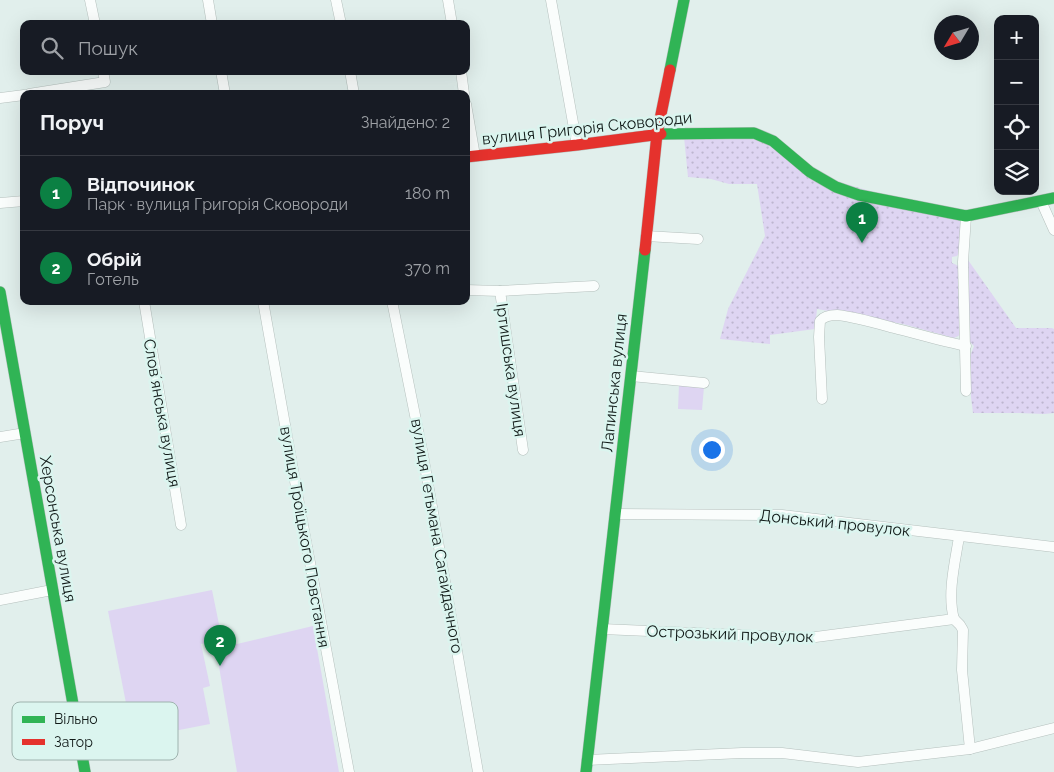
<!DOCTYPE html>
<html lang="uk">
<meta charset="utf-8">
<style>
body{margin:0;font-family:Raleway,sans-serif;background:#242831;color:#f1f3f6}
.controls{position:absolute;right:15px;top:15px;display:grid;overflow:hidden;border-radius:10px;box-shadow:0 5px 20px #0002}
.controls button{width:45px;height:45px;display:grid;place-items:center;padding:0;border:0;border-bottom:1px solid #363941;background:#171b24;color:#f1f3f6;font:25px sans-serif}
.compass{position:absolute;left:934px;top:15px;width:45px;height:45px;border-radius:50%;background:#171b24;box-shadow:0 5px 20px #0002;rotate:232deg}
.you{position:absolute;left:711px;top:449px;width:18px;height:18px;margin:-12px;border:4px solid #fff;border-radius:50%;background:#1a73e8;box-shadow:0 0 0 8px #1a73e833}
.badge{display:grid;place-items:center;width:32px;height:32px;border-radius:50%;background:#0b8043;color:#fff;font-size:16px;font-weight:700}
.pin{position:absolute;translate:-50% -41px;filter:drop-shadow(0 1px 2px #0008)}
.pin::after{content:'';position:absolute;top:26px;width:18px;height:15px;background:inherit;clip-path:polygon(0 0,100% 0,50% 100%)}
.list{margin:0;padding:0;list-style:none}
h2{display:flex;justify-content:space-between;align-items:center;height:65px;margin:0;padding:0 20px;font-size:21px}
h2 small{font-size:16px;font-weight:400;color:#9ea1a6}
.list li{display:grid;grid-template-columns:32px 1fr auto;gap:15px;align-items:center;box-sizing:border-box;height:75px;padding:0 20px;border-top:1px solid #363941}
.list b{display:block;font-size:19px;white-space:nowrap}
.list p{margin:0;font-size:16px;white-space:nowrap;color:#9ea1a6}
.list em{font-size:16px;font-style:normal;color:#9ea1a6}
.icon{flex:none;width:28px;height:28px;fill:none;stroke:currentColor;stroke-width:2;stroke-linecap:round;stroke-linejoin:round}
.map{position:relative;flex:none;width:1054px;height:772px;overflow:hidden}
.search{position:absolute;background:#171b24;box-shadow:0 5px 20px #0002;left:20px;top:20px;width:450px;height:55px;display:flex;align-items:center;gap:12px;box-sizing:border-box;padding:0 18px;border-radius:10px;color:#9ea1a6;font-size:19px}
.panel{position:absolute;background:#171b24;box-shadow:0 5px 20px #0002;left:20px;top:90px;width:450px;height:215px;border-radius:10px}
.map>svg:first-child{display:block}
.park{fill:#ded5f2}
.garden{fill:url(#garden-dots)}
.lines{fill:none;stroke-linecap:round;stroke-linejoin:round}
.street-casing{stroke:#b5c0bd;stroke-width:11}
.fast-casing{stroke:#b5c0bd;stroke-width:12}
.jam-casing{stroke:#b5c0bd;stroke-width:12}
.street{stroke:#fafdfc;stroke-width:10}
.fast{stroke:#30b455;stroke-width:11}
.jam{stroke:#e5322d;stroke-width:11}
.labels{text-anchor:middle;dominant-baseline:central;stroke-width:5;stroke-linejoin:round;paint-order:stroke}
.street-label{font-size:16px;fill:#111a18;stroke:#dbf5ef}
.key{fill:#dbf5ef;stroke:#9eb3ae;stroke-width:1}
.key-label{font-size:14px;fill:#111a18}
</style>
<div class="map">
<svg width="1054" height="772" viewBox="0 0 1054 772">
<defs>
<pattern id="garden-dots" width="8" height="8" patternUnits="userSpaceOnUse" patternTransform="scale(1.25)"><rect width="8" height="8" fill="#ded5f2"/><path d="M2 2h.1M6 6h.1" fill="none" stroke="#bdb6cf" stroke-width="1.8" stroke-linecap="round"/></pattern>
</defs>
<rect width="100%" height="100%" fill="#e1efec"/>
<g class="park">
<path d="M679,385L704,387L702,410L678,409Z"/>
<path d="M212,590L222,639L201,644L210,686L203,688L210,724L133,739L108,611Z"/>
<path d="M313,626L339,772H237L216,649Z"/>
</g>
<g class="garden">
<path d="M684,137H757L805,172L962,218L961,250L957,256L952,257V263L959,266L960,335L954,338L903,324L817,309L815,329L770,335V344L720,339L728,309L765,236L757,184H729L711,179L688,177Z"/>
<path d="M968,260L1016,328H1052L1054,329V413L1044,414L1019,413H973L971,397L969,359L974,346L969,341Z"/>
</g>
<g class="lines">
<defs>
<g id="street">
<path d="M90,0L95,24"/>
<path d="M208,0L212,24"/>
<path d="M336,0L341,24"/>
<path d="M448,0L452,24"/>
<path d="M551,0L577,145"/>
<path d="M221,71L225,94"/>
<path d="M350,71L354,94"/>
<path d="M461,71L464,94"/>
<path d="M29,94L105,82L103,71"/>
<path d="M0,98L24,95"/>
<path d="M466,104L475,156"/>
<path d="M1041,201L1054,230"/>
<path d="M0,203L24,201"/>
<path d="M966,216L963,262L966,391"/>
<path d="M646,236L698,239"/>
<path d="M466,290L500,291L594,286"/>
<path d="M500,291L523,450"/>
<path d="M144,301L181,525"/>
<path d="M263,301L300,509L349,772"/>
<path d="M392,301L423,455L478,772"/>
<path d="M631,376L704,383"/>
<path d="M822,399L819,337L820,321C824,316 831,315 837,315C856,317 876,323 894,328C918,334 942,341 966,346"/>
<path d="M0,437L25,433"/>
<path d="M615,514L782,515L1054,547"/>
<path d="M0,600L52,590"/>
<path d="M954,619L960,625L963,630L962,670L970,749"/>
<path d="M602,629L808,638L954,619C947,594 955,562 959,537"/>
<path d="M587,760L742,753H782L858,762L970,749L1054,728"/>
</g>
<g id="fast">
<path d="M670,70L684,0"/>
<path d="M661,134L754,133L773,141L810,172L836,187L859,195L966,216L1054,198"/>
<path d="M0,292L85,772"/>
<path d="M586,772L645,250"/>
</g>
<g id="jam">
<path d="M466,157L577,145L661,134"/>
<path d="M645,250L657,134L670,70"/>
</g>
</defs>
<use href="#street" class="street-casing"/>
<use href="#fast" class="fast-casing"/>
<use href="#jam" class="jam-casing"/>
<use href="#street" class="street"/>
<use href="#fast" class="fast"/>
<use href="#jam" class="jam"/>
</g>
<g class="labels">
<g class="street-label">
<text transform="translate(587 128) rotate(-6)">вулиця Григорія Сковороди</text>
<text transform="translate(511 370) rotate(82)">Іртишська вулиця</text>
<text transform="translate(614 383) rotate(-84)">Лапинська вулиця</text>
<text transform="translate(162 413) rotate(80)">Словʼянська вулиця</text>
<text transform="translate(835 523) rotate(6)">Донський провулок</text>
<text transform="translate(58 529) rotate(80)">Херсонська вулиця</text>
<text transform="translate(437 536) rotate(80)">вулиця Гетьмана Сагайдачного</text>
<text transform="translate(305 537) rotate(80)">вулиця Троїцького Повстання</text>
<text transform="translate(730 634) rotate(2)">Острозький провулок</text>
</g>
</g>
<rect x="12" y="702" width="166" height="58" rx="8" class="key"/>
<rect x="22" y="716" width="23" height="7" fill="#30b455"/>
<rect x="22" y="739" width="23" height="6" fill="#e5322d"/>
<g class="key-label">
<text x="54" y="724">Вільно</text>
<text x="54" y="747">Затор</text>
</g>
</svg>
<div class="controls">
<button>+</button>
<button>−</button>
<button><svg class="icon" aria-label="locate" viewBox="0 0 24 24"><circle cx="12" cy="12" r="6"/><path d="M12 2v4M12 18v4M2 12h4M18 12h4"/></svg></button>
<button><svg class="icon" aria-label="layers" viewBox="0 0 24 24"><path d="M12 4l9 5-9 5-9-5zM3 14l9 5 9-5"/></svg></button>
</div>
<svg class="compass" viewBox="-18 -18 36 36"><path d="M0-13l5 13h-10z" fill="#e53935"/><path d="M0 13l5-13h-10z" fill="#9ea1a6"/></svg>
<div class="you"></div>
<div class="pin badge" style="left:862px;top:243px">1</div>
<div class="pin badge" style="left:220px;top:666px">2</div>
<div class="search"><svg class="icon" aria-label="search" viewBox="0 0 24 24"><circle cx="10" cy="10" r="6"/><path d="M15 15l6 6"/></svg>Пошук</div>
<section class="panel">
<h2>Поруч<small>Знайдено: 2</small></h2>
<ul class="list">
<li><span class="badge">1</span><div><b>Відпочинок</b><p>Парк · вулиця Григорія Сковороди</p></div><em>180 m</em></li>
<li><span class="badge">2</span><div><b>Обрій</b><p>Готель</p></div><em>370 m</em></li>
</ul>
</section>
</div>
